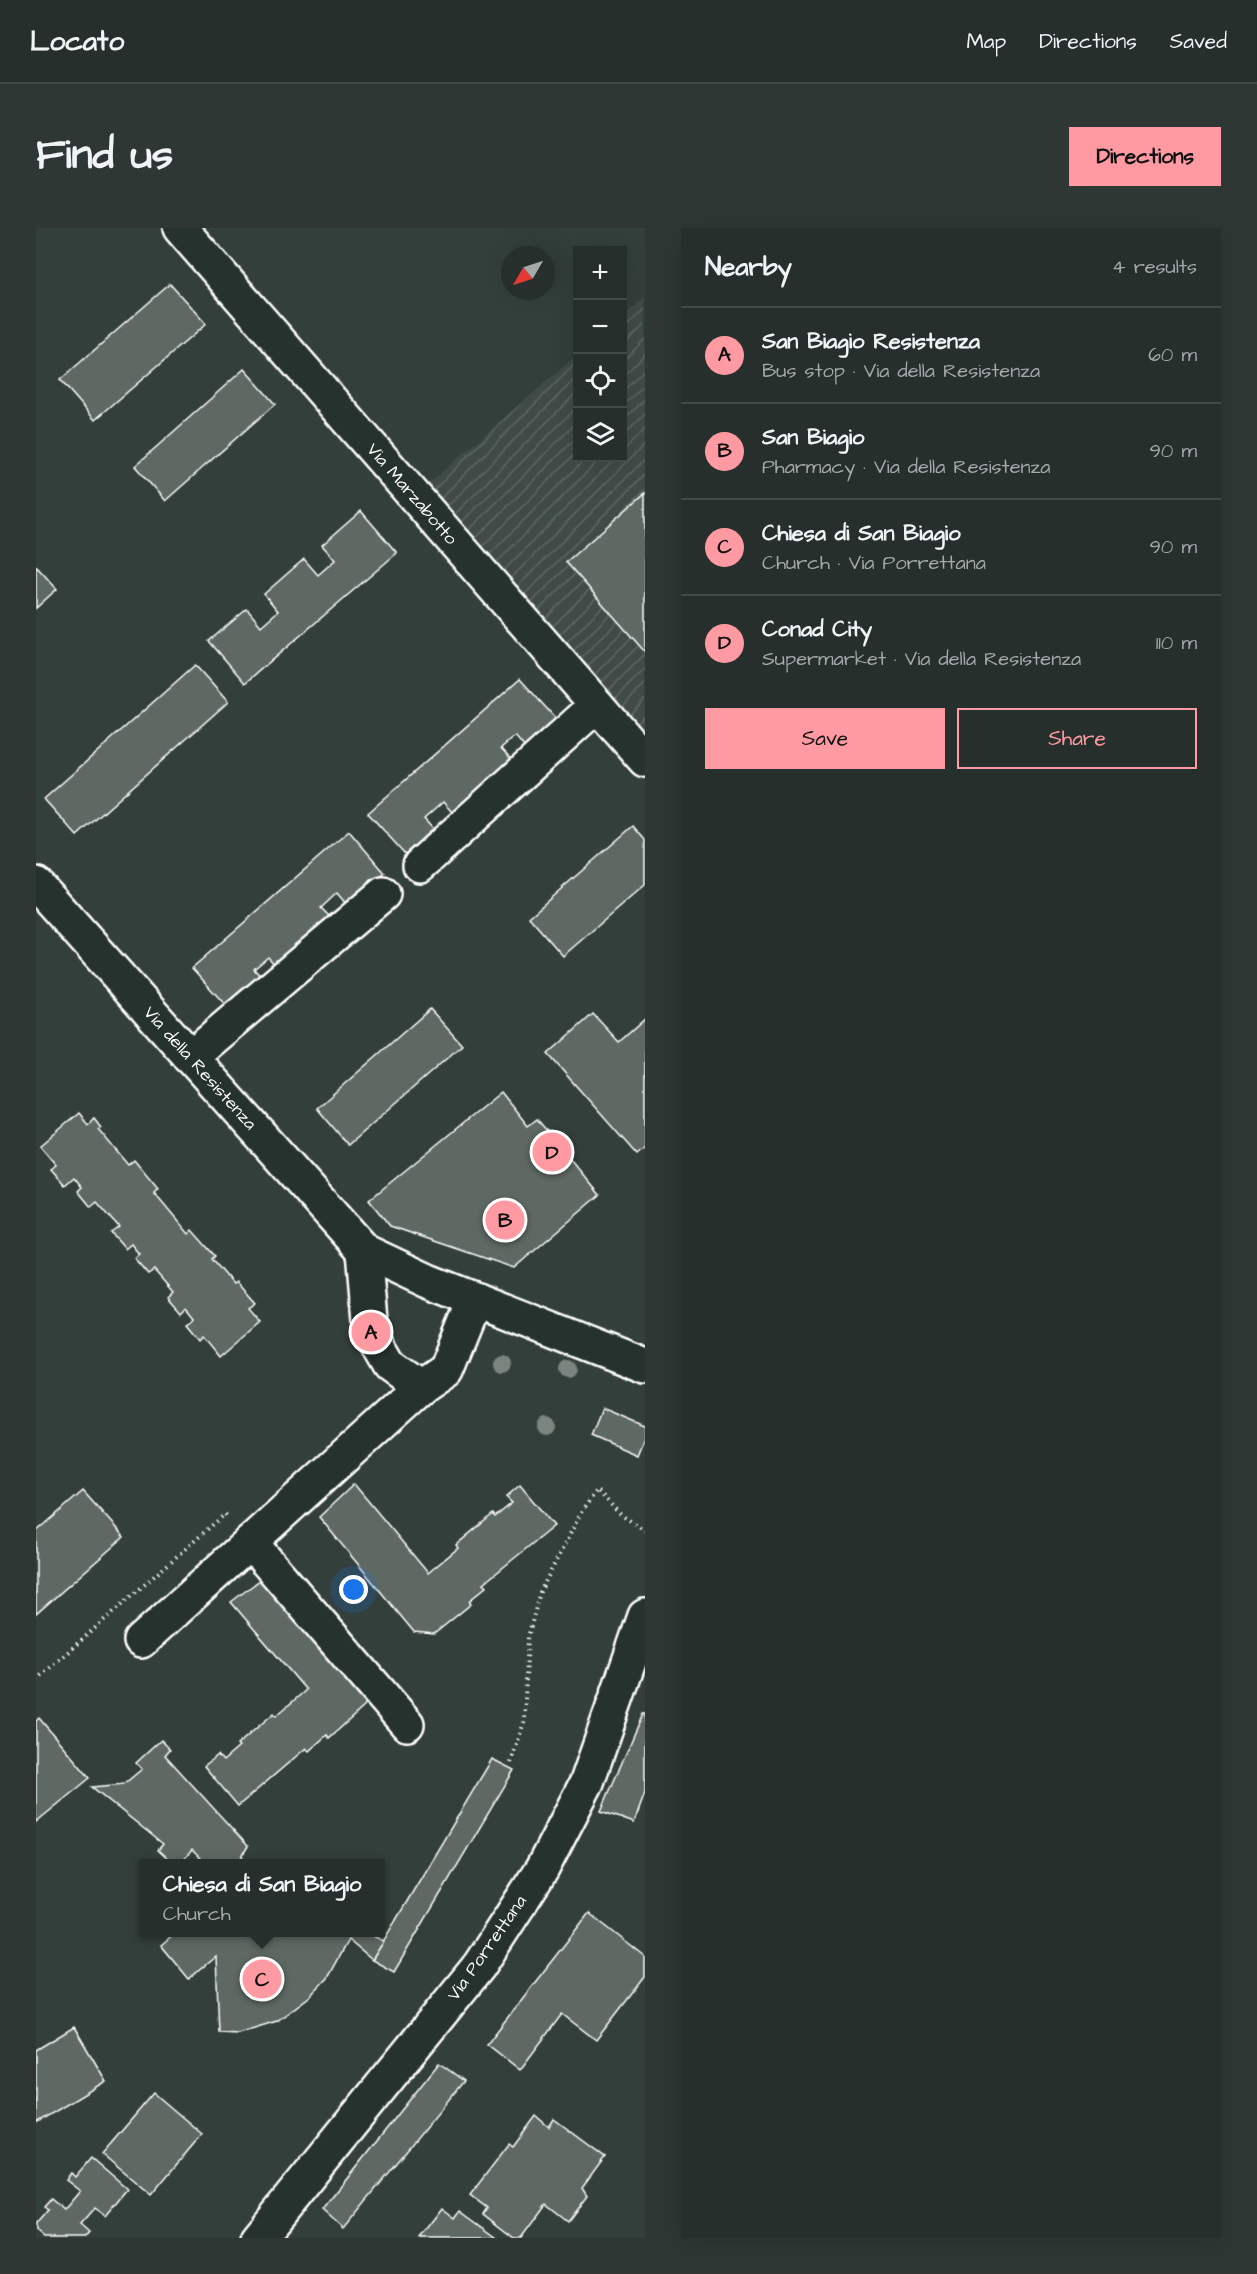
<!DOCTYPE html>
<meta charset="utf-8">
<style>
body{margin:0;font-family:"Architects Daughter",sans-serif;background:#2e3734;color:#f1f3f6}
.controls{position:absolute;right:18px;top:18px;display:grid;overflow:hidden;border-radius:0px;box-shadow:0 6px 24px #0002}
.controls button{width:54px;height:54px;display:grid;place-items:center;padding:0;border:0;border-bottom:2px solid #424a48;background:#262f2c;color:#f1f3f6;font:30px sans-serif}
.compass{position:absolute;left:465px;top:18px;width:54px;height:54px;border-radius:50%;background:#262f2c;box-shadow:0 6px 24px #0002;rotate:231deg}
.you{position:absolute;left:318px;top:1362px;width:21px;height:21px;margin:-15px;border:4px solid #fff;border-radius:50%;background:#1a73e8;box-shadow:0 0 0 9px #1a73e833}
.badge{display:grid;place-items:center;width:39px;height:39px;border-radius:50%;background:#ff9aa2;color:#111;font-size:20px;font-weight:700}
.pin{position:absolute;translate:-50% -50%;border:3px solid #fff;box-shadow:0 2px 6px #0006}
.popup{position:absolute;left:103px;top:1631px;width:246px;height:78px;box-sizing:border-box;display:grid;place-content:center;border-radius:0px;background:#262f2c;filter:drop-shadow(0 2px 4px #0005);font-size:20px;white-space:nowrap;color:#a4a9a9}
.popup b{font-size:22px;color:#f1f3f6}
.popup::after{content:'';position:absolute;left:50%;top:100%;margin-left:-12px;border:12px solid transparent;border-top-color:#262f2c}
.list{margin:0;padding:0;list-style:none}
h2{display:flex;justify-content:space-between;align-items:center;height:78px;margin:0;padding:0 24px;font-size:26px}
h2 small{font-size:20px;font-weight:400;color:#a4a9a9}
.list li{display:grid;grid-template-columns:39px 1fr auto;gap:18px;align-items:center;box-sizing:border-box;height:96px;padding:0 24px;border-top:2px solid #424a48}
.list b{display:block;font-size:22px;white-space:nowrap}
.list p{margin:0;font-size:20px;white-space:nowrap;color:#a4a9a9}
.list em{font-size:20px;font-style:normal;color:#a4a9a9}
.actions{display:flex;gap:12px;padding:18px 24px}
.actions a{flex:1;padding:14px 0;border:2px solid #ff9aa2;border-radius:0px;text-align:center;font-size:21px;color:#ff9aa2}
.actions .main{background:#ff9aa2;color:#111}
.icon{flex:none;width:33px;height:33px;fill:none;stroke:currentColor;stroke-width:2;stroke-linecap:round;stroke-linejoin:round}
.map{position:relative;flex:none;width:609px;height:2010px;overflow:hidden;border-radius:0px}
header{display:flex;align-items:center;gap:36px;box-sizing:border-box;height:84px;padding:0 30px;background:#262f2c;border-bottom:2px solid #424a48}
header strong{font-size:28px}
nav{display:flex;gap:33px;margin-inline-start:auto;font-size:21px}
.intro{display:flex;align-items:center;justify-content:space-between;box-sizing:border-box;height:144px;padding:0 36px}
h1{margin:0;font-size:42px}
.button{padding:15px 27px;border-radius:0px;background:#ff9aa2;color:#111;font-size:21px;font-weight:700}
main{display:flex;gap:36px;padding:0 36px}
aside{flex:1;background:#262f2c;border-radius:0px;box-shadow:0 6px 24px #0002}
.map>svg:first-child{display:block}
.industrial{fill:url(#industrial-furrows)}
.building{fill:#5f6964;stroke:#fff;stroke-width:1.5}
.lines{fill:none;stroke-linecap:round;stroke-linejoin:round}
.minor-casing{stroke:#fff;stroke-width:38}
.major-casing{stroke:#fff;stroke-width:38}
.path{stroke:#fff;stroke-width:4;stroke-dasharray:1.5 4.5;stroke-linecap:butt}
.minor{stroke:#26332d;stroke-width:33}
.major{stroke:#26332d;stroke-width:33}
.tree{fill:#7c8480}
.labels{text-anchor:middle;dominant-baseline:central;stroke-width:5;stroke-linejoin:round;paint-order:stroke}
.street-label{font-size:18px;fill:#fff;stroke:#26332d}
</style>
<header>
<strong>Locato</strong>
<nav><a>Map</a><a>Directions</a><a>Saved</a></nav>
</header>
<div class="intro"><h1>Find us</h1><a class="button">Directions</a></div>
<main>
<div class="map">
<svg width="609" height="2010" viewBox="0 0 609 2010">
<defs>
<pattern id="industrial-furrows" width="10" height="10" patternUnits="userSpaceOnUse" patternTransform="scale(1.5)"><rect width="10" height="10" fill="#404c47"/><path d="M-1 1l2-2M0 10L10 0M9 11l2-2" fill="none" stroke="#5d6763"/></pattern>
</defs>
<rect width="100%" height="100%" fill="#333f3a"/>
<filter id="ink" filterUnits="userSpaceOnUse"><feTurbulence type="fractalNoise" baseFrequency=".0167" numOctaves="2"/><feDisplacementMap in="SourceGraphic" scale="12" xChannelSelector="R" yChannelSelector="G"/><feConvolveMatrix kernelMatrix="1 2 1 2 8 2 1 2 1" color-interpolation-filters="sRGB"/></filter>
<g filter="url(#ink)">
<path class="industrial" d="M609,69V526L392,256L541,127L542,230H586L587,89Z"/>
<g class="building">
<path d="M134,56L170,96L59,192L24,152Z"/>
<path d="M208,141L239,176L129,273L99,238Z"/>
<path d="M609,265V424L530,334Z"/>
<path d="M325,283L361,325L209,455L173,413L211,381L225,398L242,383L228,366L268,331L282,347L299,332L286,317Z"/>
<path d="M0,338L21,361L0,380Z"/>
<path d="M159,437L192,474L41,608L8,571Z"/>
<path d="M484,451L521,492L489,520L479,508L465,520L475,531L416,584L407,574L388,591L397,601L369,626L332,585Z"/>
<path d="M597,598L609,612V657L527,728L493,689Z"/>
<path d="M313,603L349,645L311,677L301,665L285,680L296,691L241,739L232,729L218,741L227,751L193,781L156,740Z"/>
<path d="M394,781L426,817L312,917L281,880Z"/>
<path d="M557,786L583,814L609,791V920L601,927L512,826Z"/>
<path d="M465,864L492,898L501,891L564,967L478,1040L354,998L333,972Z"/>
<path d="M43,885L52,896L58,890L65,899L62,901L92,937L98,932L122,961L118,965L152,1006L156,1002L179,1028L176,1031L197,1056L200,1054L219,1075L212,1080L224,1094L185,1128L168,1107L164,1111L151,1095L158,1089L150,1079L145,1084L132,1069L137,1064L118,1042L112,1046L98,1030L103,1026L95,1016L89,1021L75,1005L83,999L61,974L55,979L42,963L46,959L38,949L29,957L15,941L20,937L4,918Z"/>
<path d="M566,1180L609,1198V1207L601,1227L555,1207Z"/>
<path d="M318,1256L392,1345L422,1320L420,1317L457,1286L459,1289L476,1275L470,1269L484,1257L518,1298L448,1355L451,1358L433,1373L435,1376L398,1406L378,1404L283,1289Z"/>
<path d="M47,1263L88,1309L0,1386V1304Z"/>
<path d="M233,1345L330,1458L329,1478L293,1510L291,1507L273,1523L270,1520L202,1578L168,1538L182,1527L187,1533L203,1519L201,1517L238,1485L240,1488L270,1462L195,1374Z"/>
<path d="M607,1486H609V1565L598,1595L565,1583Z"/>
<path d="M3,1490L54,1550L0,1594V1493Z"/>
<path d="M125,1512L134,1521L129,1527L212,1618L206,1628L210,1636H170L156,1622L144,1636H137L122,1622L127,1616L56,1559L88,1556L106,1541L100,1535Z"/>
<path d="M456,1531L478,1542L358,1744L336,1732Z"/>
<path d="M553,1685L609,1729V1749L560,1812L526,1786L484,1842L451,1816Z"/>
<path d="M140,1704H328L348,1713L336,1732L312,1712L291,1750L273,1769L241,1793L202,1805L183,1804L180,1728L153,1751L125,1717Z"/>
<path d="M38,1799L70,1853L0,1895V1822Z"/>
<path d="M403,1835L428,1853L307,2001L286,1982Z"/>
<path d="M118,1865L166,1906L115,1967L66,1926Z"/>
<path d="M500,1888L513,1899L518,1891L569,1929L546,1960L551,1968L532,1993L510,1976L485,2010H478L447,1986L451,1980L434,1967L473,1916L477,1919Z"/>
<path d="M55,1930L91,1961L69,1988L59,1980L44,1997L53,2005L49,2010H8L0,2003V1996L12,1982L8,1979L15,1971L28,1982L44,1963L30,1952L35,1945L39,1949Z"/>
<path d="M406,1980L419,1990L424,1983L461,2010H383Z"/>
</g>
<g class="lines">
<defs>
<g id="minor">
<path d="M144,0L609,532"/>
<path d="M384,637L561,477"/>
<path d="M0,656L328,1023L392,1053L609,1138"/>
<path d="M154,829L347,666"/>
<path d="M328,1023L335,1104L354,1137L385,1159L410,1142L439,1071"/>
<path d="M214,1314L371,1496"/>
<path d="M105,1413L385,1159"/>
</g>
<path id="major" d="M222,2010L443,1738L506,1641L551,1554L609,1388"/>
</defs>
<use href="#minor" class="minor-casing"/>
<use href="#major" class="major-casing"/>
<g class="path">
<path d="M0,1452L189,1286L193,1291"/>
<path d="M475,1535L488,1494L492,1409L504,1364L546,1283L561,1262L585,1287L609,1302"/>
</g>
<use href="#minor" class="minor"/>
<use href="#major" class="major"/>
</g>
<g class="tree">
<circle cx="466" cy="1135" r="9"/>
<circle cx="532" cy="1141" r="9"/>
<circle cx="511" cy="1199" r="9"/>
</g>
</g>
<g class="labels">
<g class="street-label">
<text transform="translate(376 266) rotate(49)">Via Marzabotto</text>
<text transform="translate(164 840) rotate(48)">Via della Resistenza</text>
<text transform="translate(451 1720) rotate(-55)">Via Porrettana</text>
</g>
</g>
</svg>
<div class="controls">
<button>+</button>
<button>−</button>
<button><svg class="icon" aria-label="locate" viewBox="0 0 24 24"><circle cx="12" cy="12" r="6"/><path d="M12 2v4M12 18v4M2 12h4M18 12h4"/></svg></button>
<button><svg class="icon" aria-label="layers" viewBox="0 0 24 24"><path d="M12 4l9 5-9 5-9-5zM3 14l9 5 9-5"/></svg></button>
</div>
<svg class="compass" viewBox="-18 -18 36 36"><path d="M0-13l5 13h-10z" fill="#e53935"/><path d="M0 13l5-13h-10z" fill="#a4a9a9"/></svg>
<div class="you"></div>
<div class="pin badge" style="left:335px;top:1104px">A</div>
<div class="pin badge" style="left:469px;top:992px">B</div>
<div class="pin badge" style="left:226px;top:1751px">C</div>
<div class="popup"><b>Chiesa di San Biagio</b>Church</div>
<div class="pin badge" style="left:516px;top:924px">D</div>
</div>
<aside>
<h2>Nearby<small>4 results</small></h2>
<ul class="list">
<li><span class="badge">A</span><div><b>San Biagio Resistenza</b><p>Bus stop · Via della Resistenza</p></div><em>60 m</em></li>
<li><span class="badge">B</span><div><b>San Biagio</b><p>Pharmacy · Via della Resistenza</p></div><em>90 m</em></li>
<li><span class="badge">C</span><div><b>Chiesa di San Biagio</b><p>Church · Via Porrettana</p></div><em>90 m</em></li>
<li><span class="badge">D</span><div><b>Conad City</b><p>Supermarket · Via della Resistenza</p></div><em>110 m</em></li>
</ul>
<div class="actions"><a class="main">Save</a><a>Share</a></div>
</aside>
</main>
